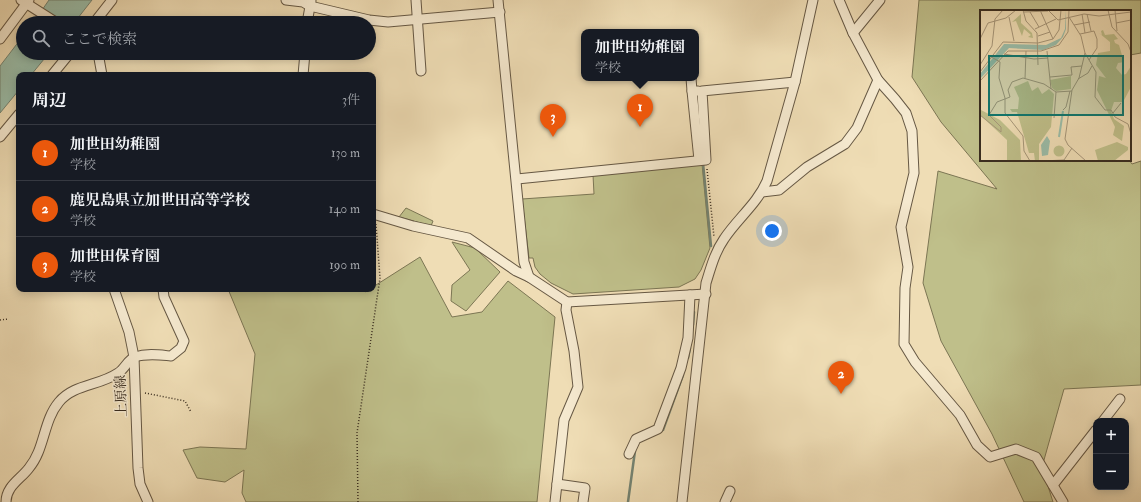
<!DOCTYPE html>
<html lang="ja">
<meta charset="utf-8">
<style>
body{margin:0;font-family:"IM FELL Double Pica","Noto Serif JP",serif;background:#242831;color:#f1f3f6}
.controls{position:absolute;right:12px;bottom:12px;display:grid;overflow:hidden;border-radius:8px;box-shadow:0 2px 10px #0003}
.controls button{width:36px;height:36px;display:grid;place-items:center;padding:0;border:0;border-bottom:1px solid #363941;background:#171b24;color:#f1f3f6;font:20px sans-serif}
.you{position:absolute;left:772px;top:231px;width:14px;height:14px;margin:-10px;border:3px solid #fff;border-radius:50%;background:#1a73e8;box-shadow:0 0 0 6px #1a73e833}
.badge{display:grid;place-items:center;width:26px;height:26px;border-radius:50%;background:#ea580c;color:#fff;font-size:13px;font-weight:700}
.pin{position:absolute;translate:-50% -33px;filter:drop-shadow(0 1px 2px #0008)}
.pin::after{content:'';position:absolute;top:21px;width:14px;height:12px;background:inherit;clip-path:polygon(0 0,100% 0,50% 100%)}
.popup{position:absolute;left:581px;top:29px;width:118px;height:52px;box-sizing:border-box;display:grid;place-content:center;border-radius:8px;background:#171b24;filter:drop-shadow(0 1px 3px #0005);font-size:13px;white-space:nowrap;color:#9ea1a6}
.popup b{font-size:15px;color:#f1f3f6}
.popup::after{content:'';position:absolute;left:50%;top:100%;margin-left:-8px;border:8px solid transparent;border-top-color:#171b24}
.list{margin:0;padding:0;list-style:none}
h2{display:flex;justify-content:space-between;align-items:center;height:52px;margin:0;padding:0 16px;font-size:17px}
h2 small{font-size:13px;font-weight:400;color:#9ea1a6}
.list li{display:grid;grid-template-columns:26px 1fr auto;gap:12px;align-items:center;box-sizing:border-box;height:56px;padding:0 16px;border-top:1px solid #363941}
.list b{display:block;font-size:15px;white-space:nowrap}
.list p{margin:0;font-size:13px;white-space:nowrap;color:#9ea1a6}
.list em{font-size:13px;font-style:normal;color:#9ea1a6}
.icon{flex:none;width:22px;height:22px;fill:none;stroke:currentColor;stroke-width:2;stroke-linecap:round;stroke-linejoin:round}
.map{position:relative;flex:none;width:1141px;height:502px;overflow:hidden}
.search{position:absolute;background:#171b24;box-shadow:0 2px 10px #0003;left:16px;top:16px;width:360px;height:44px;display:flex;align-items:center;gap:10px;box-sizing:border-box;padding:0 14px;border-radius:22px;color:#9ea1a6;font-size:15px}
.panel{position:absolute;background:#171b24;box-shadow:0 2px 10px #0003;left:16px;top:72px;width:360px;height:220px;border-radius:8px}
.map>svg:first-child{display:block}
.green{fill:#bfbf8a;stroke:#7c7654}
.water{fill:#9abda9;stroke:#738372}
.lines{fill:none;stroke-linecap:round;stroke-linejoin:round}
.stream{stroke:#738372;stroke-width:2.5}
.minor-casing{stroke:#665844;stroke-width:11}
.path{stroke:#382c1f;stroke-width:1.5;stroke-dasharray:1 2;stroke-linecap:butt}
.minor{stroke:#f5e9cf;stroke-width:9}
.labels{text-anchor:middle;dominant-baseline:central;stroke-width:3;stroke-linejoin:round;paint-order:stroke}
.street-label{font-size:14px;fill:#382c1f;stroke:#f5e9cf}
.inset-river{fill:none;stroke:#9abda9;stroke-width:2}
.inset-road{fill:none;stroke:#a69679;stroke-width:1}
.view{fill:#0f766e;fill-opacity:0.15;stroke:#0f766e;stroke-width:2}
.inset-edge{fill:none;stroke:#382c1f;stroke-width:2}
</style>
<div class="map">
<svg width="1141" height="502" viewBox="0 0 1141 502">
<rect width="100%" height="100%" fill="#efddb5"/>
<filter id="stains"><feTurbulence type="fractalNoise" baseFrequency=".005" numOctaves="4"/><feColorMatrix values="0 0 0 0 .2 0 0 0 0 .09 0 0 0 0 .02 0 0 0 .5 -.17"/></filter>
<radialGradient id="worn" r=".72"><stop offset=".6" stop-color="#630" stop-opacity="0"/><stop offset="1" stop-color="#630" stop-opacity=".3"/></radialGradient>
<g class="green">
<path d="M919,0H1141V53L1130,55V11H981V160H1129L1132,164L1141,161V385L1064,389L1042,467L1053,502H1024L992,434L941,341L923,283L938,171L997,189L941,122L912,77Z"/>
<path d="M702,164L710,248L701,270L695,279L679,287L573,294L551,283L540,274L535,267L533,258H529L522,199L594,194L593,175Z"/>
<path d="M406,208L433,221L431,226L399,217Z"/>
<path d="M452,242L475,248L500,272L466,311L451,301L452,285L470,270Z"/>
<path d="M420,257L452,317L482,312L508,281L555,317L537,502H246L242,493L244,470L225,482L197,478L183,450L200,447L246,449L255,354L228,289H364L365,292Z"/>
</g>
<g class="water">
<path d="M49,0H92L74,23H33Z"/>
<path d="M23,36V53H49L31,75H19V90L0,113V66Z"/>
</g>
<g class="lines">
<g class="stream">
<path d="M703,163L711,246"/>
<path d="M693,325L694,312"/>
<path d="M688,358L690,348"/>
<path d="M659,432L663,430L683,375"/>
<path d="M628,502L635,451"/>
</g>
<defs>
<g id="minor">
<path d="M21,0L57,23"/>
<path d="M286,0L303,2L310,6L369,20L388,22L500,12"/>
<path d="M416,0L421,71"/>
<path d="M498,0L524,262L529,277"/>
<path d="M839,0L853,33L878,80L895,99L906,113L912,131L914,173L901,227L908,267L905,288L904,344L915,362L960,415L977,445L990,457L1016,449L1036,457L1063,502"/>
<path d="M94,23L112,0"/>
<path d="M307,23L311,1"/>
<path d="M853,33L880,0"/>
<path d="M0,39L29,0"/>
<path d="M98,53L102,75"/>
<path d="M52,75L70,53"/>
<path d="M303,75L305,53"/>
<path d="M691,78L692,91H698"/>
<path d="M692,91L699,160"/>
<path d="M0,137L19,114"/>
<path d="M517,179L706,160L702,91L795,82"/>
<path d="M762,192L779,190L807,167L845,144L857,128L878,80"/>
<path d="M373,214L413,226L468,238L516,271L529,277L567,302L706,294"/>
<path d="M114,289L129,332L134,357L138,468L140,484L148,502"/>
<path d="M1103,421L1120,399"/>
<path d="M629,454L636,439L658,429L681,368L688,338L690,295"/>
<path d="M557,484L585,488L583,502"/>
<path d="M1053,485L1096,430"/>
<path d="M6,502C6,486 21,479 29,468C45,449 43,421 59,402C74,384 99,386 118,373C125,369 128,359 135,357C147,353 160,355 171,356L181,348L184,341L164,297L163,289"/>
<path d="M555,502L564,420L578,387L574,351L566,310L567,302"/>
<path d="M682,502L706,283C711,267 715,252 724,239C737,219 757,204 767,181L795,82L813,0"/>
<path d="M725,502L730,491"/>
</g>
</defs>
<use href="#minor" class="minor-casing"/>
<g class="path">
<path d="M707,169L714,237"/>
<path d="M0,320L8,319"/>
<path d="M145,393L185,401L191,412"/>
<path d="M358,502L357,433L380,278L376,224"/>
</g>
<use href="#minor" class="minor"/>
</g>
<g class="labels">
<g class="street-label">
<text transform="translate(121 396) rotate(-92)">上原線</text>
</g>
</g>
<g transform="translate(980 10)">
<rect width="151" height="151" fill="#efddb5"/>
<path d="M41,4V13L52,23L53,28L48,27L51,25L44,19L42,26L36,11L32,12ZM123,20L125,25L134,24L138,29L134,30L135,33L139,35L144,52L138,53L136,58L142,65L146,64L151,56V77L143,92H134L131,101L134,109L144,116L142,131L133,125L135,117L117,80L119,66L126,68L116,55L118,43L130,41V32L119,23L122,25L121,21ZM91,66V79L76,81L72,78L70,70ZM48,71L52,81L58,77L62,84L69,79L74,84L71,117L59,134V151H55L54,143H49L37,102H32L30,99H38L39,88L34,77ZM1,100L20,110L40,130L41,151H27V130L0,105ZM137,132L148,137V140L134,151H118L115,140ZM73.5 141a5.5 5.5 0 1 1 11 0a5.5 5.5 0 1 1-11 0Z" fill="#bfbf8a"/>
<path d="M86,0V19L83,27L76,35L63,40L29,38L0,69V64L24,34L66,35L81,28L85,19ZM67,126L70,131L68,145L62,146L61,135Z" fill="#9abda9"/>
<path class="inset-river" d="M79,127L83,101"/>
<path class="inset-road" d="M43,0L46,11L57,23L58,55M60,0L73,29M68,0L78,10L104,4L119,6L151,2M128,0L132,17L148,34L151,42M135,0L137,21M44,2L68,1M50,2L59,17M107,4L111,21M29,7L34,31M89,7L101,26L105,43L99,68L92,80L85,129L88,135L106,151M136,13L151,10M94,15L110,12M55,19L76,9M105,23L114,21L117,29V38L109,50M100,24L105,23L102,4M58,26L70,22M0,29L8,13L26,8L36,0M67,41L71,79M105,43L116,62L115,87L125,100H131L135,107L148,114L151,124M24,44L54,49L68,48M8,45L20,52L19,68L25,88V103L43,126L44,141L50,151M0,55L12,36L15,9L23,0M0,62L23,32L58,33L73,29L79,20L81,0M70,67L92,65L91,57L102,56M45,69L46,41M98,69L108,63L112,56M0,71L28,41H61L79,35L88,22L89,0M83,100L86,97L90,81M133,103L141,93M0,105L21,122V117L9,105L17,92L30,87L28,80L32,72L43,68L64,74L76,82L92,81M74,108L76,82M84,150L92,138M62,151L84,150"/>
<path class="view" d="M9,46H143V105H9Z"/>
<rect width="151" height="151" class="inset-edge"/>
</g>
<rect width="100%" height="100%" filter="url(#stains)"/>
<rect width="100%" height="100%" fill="url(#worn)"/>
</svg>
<div class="controls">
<button>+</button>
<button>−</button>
</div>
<div class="you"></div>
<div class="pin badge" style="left:640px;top:127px">1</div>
<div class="popup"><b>加世田幼稚園</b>学校</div>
<div class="pin badge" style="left:841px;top:394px">2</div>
<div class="pin badge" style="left:553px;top:137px">3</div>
<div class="search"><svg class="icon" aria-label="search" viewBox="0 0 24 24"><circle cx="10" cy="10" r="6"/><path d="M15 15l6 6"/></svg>ここで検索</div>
<section class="panel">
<h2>周辺<small>3件</small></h2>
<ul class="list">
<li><span class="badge">1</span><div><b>加世田幼稚園</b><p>学校</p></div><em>130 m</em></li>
<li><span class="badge">2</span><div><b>鹿児島県立加世田高等学校</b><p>学校</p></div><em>140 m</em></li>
<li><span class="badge">3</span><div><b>加世田保育園</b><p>学校</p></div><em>190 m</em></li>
</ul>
</section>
</div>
